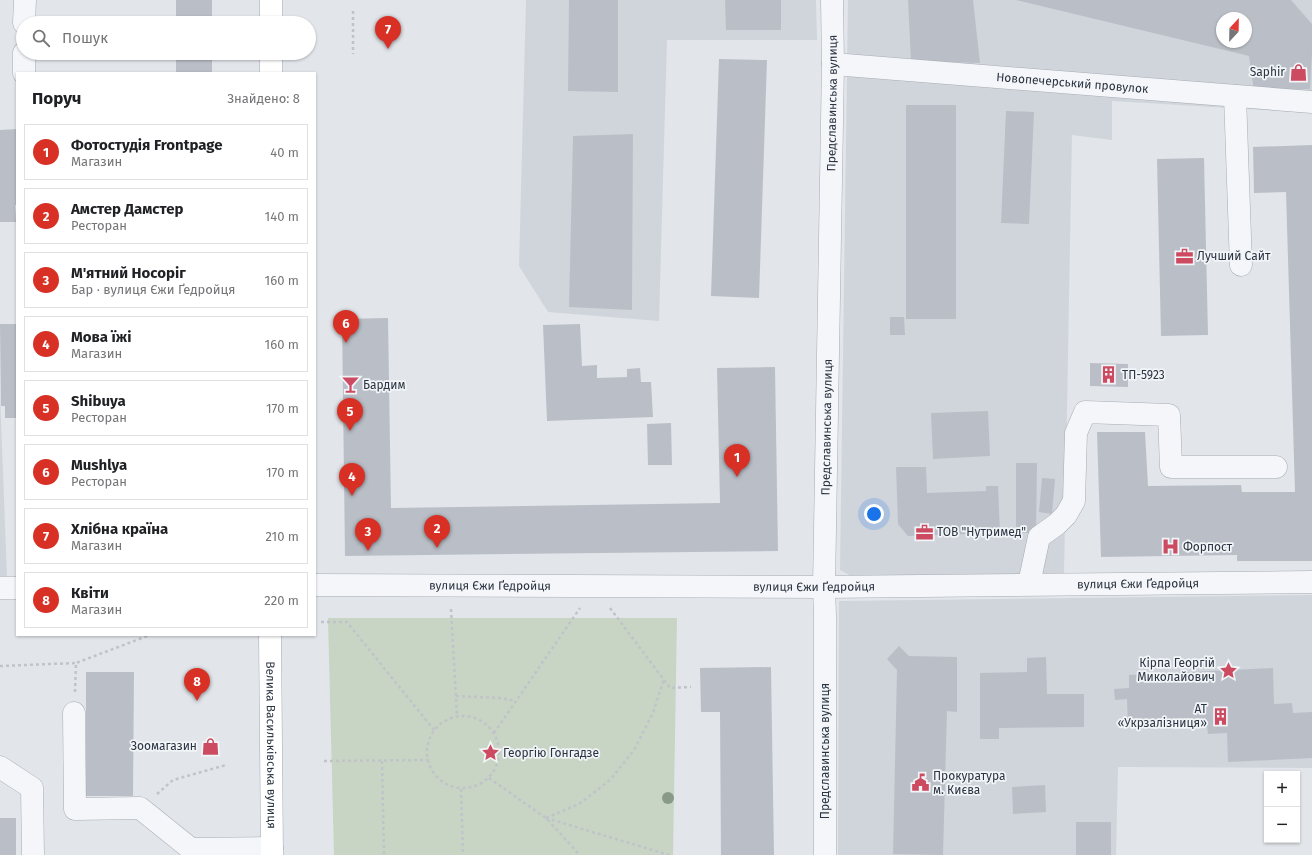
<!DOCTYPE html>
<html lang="uk">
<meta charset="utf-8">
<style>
body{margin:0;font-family:"Fira Sans",sans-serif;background:#f2f2f2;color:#202124}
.controls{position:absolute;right:12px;bottom:12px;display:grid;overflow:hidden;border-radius:0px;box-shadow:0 1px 3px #0004}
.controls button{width:36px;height:36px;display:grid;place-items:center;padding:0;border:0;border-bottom:1px solid #e0e0e0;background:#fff;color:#202124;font:20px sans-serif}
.compass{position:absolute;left:1216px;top:12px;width:36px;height:36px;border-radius:50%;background:#fff;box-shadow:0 1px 3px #0004;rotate:22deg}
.you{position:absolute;left:874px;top:514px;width:14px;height:14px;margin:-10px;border:3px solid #fff;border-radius:50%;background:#1a73e8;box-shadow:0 0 0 6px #1a73e833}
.badge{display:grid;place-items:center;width:26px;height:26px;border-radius:50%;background:#d93025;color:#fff;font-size:13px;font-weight:700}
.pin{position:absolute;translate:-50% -33px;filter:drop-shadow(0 1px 2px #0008)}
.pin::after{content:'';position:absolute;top:21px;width:14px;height:12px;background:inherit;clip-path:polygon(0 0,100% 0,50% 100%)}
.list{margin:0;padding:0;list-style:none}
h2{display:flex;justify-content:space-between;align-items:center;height:52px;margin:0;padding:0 16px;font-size:17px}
h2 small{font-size:13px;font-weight:400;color:#757577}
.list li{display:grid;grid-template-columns:26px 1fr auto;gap:12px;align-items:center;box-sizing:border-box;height:56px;margin:0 8px 8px;padding:0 8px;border:1px solid #e0e0e0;border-radius:0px}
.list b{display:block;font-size:15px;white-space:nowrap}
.list p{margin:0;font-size:13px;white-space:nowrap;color:#757577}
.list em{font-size:13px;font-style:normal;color:#757577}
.icon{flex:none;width:22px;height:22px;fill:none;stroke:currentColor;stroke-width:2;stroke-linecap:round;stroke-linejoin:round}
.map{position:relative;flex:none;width:1312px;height:855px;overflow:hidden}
.search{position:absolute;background:#fff;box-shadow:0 1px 3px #0004;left:16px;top:16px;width:300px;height:44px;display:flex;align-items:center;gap:10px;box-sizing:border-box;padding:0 14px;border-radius:22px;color:#757577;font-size:15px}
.panel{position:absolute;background:#fff;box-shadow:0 1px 3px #0004;left:16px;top:72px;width:300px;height:564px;border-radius:0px}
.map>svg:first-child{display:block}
.built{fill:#d0d5dc;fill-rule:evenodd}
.green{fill:#c8d4c4}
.building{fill:#babfc7;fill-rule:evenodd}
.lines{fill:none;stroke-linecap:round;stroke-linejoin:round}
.minor-casing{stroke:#a7adb4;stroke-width:23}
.major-casing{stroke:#a2aab6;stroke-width:23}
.path{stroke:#c0c4c9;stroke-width:2.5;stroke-dasharray:3 3;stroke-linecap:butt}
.minor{stroke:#f5f6f9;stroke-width:22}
.major{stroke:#fff;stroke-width:22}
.tree{fill:#899b88}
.labels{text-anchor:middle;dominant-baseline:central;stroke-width:3.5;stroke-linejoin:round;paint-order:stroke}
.poi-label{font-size:12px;fill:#2b3442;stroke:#f2f5f8;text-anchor:start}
.street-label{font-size:12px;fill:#2b3442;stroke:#f2f5f8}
</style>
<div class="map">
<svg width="1312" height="855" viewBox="0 0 1312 855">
<rect width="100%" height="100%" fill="#e2e6ea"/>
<g class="built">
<path d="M526,0H816L817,40H667L659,321L548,312L519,266Z"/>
<path d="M848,0H1312V113L1112,101V140L1072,135L1064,575L851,576L840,570ZM1222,18H1246V42H1222Z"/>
<path d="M0,394L7,576H0Z"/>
<path d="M1312,595V768L1118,767L1116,855H838L839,601Z"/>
</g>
<path class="green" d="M328,618H677L673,855H334Z"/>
<g class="building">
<rect x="176" y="0" width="36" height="23"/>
<path d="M569,0H618V92L568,91Z"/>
<path d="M725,0H781V30H726Z"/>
<path d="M908,0H973L980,63L911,61Z"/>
<path d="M1016,0H1291L1312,24V52L1310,89L1254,91L1249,56ZM1222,18H1246V42H1222Z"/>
<rect x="176" y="53" width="36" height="20"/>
<path d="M719,59L767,60L759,298L711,296Z"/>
<rect x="906" y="105" width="50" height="214"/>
<path d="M1006,111L1034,112L1029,224L1001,223Z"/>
<path d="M17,129V205H15L16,222H0V130Z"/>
<path d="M633,134L632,310L569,307L573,136Z"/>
<path d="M1312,145V561H1237V555L1101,557L1097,432H1145L1148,486L1241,485L1242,492H1295L1286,192L1254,193L1253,147Z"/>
<path d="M1204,158L1208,335L1161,336L1157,159Z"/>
<path d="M890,317H904L905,335H890Z"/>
<path d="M388,318L391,508L720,503L717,368L775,367L778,551L345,556L342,319Z"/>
<path d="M0,324H17V418H5V406H1Z"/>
<path d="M580,324L582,366L597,365V378L627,377V369L640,368L641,382H651L653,417L547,421L543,325Z"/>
<path d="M1090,363L1128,364V387L1090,386Z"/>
<path d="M988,411L990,456L933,459L931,413Z"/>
<path d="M671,423L672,465H648L647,424Z"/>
<path d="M1016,463H1037L1036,533H1016Z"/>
<path d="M896,467H926L927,493L986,491V486H998L1000,533L908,536L898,524Z"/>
<path d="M1042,478L1055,479L1052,514L1039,512Z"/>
<path d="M899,646L909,656L957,657V712L947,711L943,855L893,854L897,670L887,659Z"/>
<path d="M1046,657L1047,694H1084V727L999,728V739H980V673L1027,672V658Z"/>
<path d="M771,667L774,855H721L720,712H701L700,668Z"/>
<path d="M1273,668L1274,704L1292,703L1293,713L1312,712V758L1228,762L1227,733L1208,734L1207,726L1190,727V718L1184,719V725L1128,727L1127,699L1115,700L1114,689L1129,688V675Z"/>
<path d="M86,672H134L133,796H86Z"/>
<path d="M1045,785L1046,812L1013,814L1012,787Z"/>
<rect x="0" y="818" width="16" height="37"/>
<rect x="1076" y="822" width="35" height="33"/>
</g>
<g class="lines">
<defs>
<g id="minor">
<path d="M24,23L25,0"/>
<path id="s1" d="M833,64L1312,102"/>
<path d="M24,73V53"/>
<path d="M1235,96L1241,265"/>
<path d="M1029,584L1039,537L1057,524L1066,515L1074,501L1076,433L1085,412L1169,415L1171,467H1276"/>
<path id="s2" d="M315,585L824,587L1312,582"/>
<path d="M0,588H17"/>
<path d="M74,713L75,809L140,808L191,849L272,848"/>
<path d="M0,767L32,788L33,855"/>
<path id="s3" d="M825,855V617L824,587L833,64L832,0"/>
</g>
<g id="major">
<path d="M271,23V0"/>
<path d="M271,73V53"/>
<path id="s4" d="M270,635L272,855"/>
</g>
</defs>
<use href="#minor" class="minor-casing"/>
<use href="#major" class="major-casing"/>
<g class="path">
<path d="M353,11V54"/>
<path d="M610,608L670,688L691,687"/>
<path d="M451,609L457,716"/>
<path d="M321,622H347L434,730"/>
<path d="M0,666L76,663"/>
<path d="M75,692L76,663L150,635"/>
<path d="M456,696L500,698L516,701"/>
<circle cx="463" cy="752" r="36"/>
<path d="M494,733L580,608"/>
<path d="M324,761L428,760"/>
<path d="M382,761L384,855"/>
<path d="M489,778L546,818L577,852V855"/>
<path d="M461,789L463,855"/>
<path d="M157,794L173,780L226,765"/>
<path d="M546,818L579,804L610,780L634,750L653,713L664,679"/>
<path d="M546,818L669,855"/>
</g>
<use href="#minor" class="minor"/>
<use href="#major" class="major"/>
</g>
<circle class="tree" cx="668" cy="798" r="6"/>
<defs>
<symbol id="shop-bare" viewBox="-9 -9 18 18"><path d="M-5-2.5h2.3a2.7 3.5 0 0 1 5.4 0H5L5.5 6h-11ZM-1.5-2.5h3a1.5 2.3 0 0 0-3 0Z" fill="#cc4b60" stroke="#f2f5f8" stroke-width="2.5" paint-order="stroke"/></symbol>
<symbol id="office-bare" viewBox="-9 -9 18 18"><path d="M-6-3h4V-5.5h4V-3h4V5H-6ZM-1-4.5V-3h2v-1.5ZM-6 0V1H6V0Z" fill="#cc4b60" stroke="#f2f5f8" stroke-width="2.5" paint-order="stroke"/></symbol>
<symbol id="building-bare" viewBox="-9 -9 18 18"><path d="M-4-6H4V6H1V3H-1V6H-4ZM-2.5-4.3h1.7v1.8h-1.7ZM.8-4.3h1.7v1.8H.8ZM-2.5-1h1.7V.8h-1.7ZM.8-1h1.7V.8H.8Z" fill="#cc4b60" stroke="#f2f5f8" stroke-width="2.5" paint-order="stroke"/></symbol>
<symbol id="bar-bare" viewBox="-9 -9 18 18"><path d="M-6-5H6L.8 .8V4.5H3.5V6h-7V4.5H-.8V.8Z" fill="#cc4b60" stroke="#f2f5f8" stroke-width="2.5" paint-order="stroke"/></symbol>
<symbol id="hospital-bare" viewBox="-9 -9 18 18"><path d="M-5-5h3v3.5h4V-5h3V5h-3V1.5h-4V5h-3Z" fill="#cc4b60" stroke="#f2f5f8" stroke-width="2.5" paint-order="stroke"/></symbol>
<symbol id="sight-bare" viewBox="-9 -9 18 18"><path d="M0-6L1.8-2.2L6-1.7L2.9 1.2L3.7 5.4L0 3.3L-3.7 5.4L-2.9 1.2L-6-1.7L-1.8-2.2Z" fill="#cc4b60" stroke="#f2f5f8" stroke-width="2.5" paint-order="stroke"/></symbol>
<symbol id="civic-bare" viewBox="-9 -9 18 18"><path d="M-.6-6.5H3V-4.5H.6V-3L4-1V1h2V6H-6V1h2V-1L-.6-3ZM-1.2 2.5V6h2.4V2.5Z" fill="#cc4b60" stroke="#f2f5f8" stroke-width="2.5" paint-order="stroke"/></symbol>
</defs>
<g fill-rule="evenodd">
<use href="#shop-bare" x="1286" y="60" width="25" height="25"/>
<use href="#office-bare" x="1172" y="244" width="25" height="25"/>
<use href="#building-bare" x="1096" y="362" width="25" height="25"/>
<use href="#bar-bare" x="338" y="372" width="25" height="25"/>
<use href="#office-bare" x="912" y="520" width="25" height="25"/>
<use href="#hospital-bare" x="1158" y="534" width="25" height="25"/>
<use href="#sight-bare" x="1216" y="658" width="25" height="25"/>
<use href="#building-bare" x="1208" y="704" width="25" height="25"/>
<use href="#shop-bare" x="198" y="734" width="25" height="25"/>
<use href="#sight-bare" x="478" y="740" width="25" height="25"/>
<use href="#civic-bare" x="908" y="770" width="25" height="25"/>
</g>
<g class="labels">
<g class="poi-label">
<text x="1285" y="72" text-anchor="end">Saphir</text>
<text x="1197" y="256">Лучший Сайт</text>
<text x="1122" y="375">ТП-5923</text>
<text x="363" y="385">Бардим</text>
<text x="937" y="532">ТОВ "Нутримед"</text>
<text x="1183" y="547">Форпост</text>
<text x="1215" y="663" text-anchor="end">Кірпа Георгій<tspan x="1215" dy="14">Миколайович</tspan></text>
<text x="1207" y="709" text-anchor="end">АТ<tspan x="1207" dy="14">«Укрзалізниця»</tspan></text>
<text x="197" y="746" text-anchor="end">Зоомагазин</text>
<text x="503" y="753">Георгію Гонгадзе</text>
<text x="933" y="776">Прокуратура<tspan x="933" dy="14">м. Києва</tspan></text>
</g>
<g class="street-label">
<text stroke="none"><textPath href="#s1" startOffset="240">Новопечерський провулок</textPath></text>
<text stroke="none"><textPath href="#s3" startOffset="752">Предславинська вулиця</textPath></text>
<text stroke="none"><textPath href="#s3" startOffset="428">Предславинська вулиця</textPath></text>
<text stroke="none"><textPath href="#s2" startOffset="823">вулиця Єжи Ґедройця</textPath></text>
<text stroke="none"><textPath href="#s2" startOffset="175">вулиця Єжи Ґедройця</textPath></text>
<text stroke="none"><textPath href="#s2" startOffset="499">вулиця Єжи Ґедройця</textPath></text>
<text stroke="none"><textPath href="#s4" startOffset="110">Велика Васильківська вулиця</textPath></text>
<text transform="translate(825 751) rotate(-90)">Предславинська вулиця</text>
</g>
</g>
</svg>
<div class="controls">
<button>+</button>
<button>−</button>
</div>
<svg class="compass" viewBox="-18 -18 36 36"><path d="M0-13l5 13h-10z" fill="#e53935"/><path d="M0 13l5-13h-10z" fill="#757577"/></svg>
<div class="you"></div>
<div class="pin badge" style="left:737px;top:477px">1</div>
<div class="pin badge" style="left:437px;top:548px">2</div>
<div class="pin badge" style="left:368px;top:551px">3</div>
<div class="pin badge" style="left:352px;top:496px">4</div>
<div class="pin badge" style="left:350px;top:431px">5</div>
<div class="pin badge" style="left:346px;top:343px">6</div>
<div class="pin badge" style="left:388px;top:49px">7</div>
<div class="pin badge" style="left:197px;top:701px">8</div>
<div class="search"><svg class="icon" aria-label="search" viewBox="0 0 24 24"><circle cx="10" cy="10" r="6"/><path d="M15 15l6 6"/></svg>Пошук</div>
<section class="panel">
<h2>Поруч<small>Знайдено: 8</small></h2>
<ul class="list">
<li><span class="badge">1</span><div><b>Фотостудія Frontpage</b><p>Магазин</p></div><em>40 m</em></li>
<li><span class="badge">2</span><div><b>Амстер Дамстер</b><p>Ресторан</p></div><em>140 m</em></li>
<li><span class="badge">3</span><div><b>М'ятний Носоріг</b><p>Бар · вулиця Єжи Ґедройця</p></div><em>160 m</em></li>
<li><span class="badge">4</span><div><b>Мова їжі</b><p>Магазин</p></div><em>160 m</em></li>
<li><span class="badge">5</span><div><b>Shibuya</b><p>Ресторан</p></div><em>170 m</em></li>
<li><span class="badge">6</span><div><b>Mushlya</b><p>Ресторан</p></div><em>170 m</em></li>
<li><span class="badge">7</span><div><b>Хлібна країна</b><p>Магазин</p></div><em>210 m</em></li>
<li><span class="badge">8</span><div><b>Квіти</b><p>Магазин</p></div><em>220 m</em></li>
</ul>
</section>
</div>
